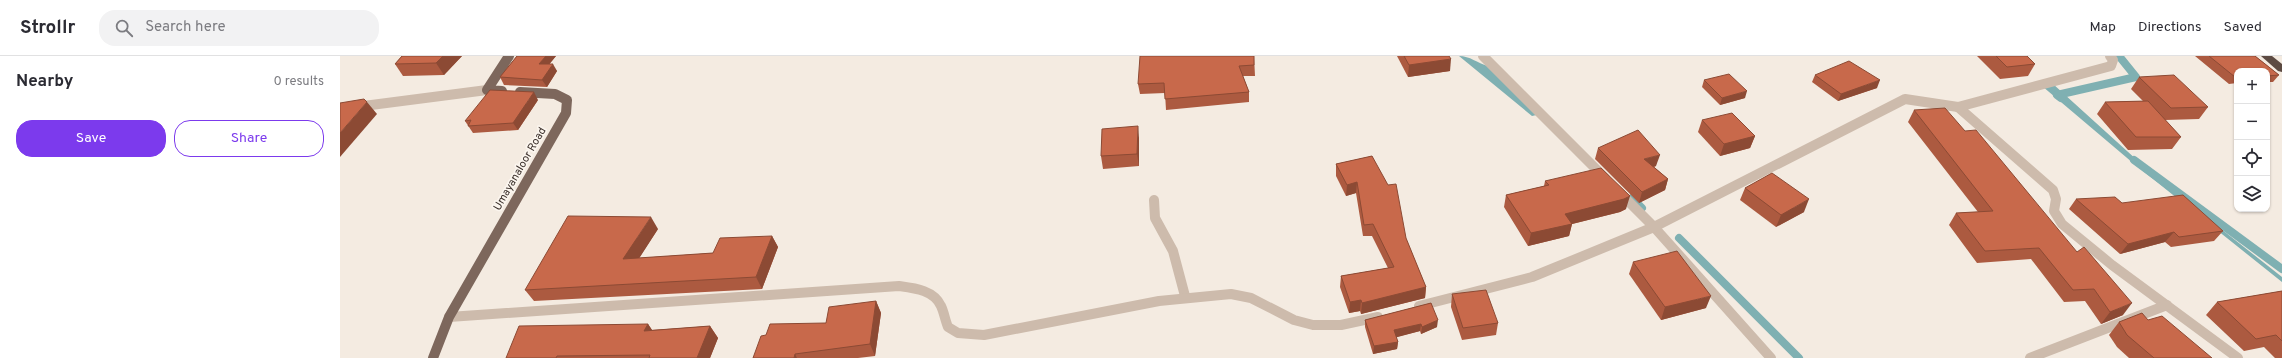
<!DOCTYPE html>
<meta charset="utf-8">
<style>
body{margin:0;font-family:Overpass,sans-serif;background:#f2f2f3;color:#2b2b33}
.controls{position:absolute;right:12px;top:12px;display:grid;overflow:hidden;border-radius:8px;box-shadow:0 1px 3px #0004}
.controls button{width:36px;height:36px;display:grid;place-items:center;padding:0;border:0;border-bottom:1px solid #e1e1e2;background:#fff;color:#2b2b33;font:20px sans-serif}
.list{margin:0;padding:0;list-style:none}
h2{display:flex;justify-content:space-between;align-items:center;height:52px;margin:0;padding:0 16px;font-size:17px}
h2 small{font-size:13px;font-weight:400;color:#7c7c81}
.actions{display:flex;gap:8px;padding:12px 16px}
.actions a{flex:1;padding:9px 0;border:1px solid #7c3aed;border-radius:16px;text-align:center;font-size:14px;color:#7c3aed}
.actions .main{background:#7c3aed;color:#fff}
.icon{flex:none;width:22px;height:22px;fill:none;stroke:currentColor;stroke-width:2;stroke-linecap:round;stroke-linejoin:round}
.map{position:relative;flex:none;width:1942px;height:302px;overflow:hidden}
header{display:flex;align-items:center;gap:24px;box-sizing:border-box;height:56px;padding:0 20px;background:#fff;border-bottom:1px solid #e1e1e2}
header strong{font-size:19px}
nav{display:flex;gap:22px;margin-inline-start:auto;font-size:14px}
.search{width:280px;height:36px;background:#f2f2f3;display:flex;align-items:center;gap:10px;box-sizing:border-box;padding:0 14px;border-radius:16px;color:#7c7c81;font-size:15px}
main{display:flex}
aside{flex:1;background:#fff}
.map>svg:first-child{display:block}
.water{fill:#7fb0b2}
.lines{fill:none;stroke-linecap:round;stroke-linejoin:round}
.stream{stroke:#7fb0b2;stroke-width:8}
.minor{stroke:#cdbbac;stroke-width:10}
.major{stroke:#7d675c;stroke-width:10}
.highway{fill:#5c4a42;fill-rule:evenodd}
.wall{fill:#ac5a40}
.shaded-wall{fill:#8c4a34}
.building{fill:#c8694b;stroke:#8c4a34}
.labels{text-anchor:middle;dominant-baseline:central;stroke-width:3.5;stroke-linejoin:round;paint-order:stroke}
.street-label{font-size:11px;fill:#3b302b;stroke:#fbf5ee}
</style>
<header>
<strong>Strollr</strong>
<div class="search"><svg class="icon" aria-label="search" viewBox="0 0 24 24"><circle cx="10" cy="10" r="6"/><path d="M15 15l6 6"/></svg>Search here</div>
<nav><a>Map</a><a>Directions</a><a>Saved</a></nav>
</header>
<main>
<aside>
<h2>Nearby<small>0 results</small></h2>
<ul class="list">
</ul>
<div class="actions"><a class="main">Save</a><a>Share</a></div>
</aside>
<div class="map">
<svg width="1942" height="302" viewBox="0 0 1942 302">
<rect width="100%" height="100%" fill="#f4ebe1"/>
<g class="water">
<path d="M1119,0C1130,0 1137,7 1148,10L1201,58L1192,60Z"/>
<path d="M1713,28L1819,124L1942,221V226L1793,107L1702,30Z"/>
</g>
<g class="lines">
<g class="stream">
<path d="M1721,42L1717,39L1796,21L1779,0"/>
<path d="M1794,104L1942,213"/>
<path d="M1292,142L1302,152"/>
<path d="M1339,182L1459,302"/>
</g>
<g class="minor">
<path d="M1143,0L1265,122"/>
<path d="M1618,51L1713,134L1716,143L1714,155L1722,168L1772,209L1898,302"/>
<path d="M0,53L147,34"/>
<path d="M1279,136L1314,171L1431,302"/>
<path d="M814,144L815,162L833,195L845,240"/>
<path d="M1079,250L1192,221L1314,171L1565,43L1618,51L1771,10L1773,4L1770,0"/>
<path d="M109,261L559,230C574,232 594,234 601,250C604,256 605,264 608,271L618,277L644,279L819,245L891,238L911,242L954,264L973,269H1001L1038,261"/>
<path d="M1690,302L1827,249"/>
</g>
<g class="major">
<path d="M162,35L147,34L169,0"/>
<path d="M93,302L109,261L226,57L227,44L215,38L180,36"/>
</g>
<path class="highway" d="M1921,0H1932L1942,8V16L1938,15Z"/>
</g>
<g class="wall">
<path d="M62,0H122L104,19L63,20L55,8Z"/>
<path d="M177,0H216L209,8L217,15L207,31L164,29L160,21Z"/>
<path d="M914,0L915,20H903L909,36V46L826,54L825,37L800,38L798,28Z"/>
<path d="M1057,0H1109L1110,15L1068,21Z"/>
<path d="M1637,0H1687L1695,8L1688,20L1660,23Z"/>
<path d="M1855,0H1915L1939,19L1933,26H1927V15H1897V27L1889,28Z"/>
<path d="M1475,19L1537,32L1498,45L1472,26Z"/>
<path d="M1799,21L1868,51L1859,63L1825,64L1841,81L1832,93L1788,94L1757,58L1765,46L1803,45L1791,33Z"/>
<path d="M1364,24L1405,42L1380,49L1362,31Z"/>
<path d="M198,44L178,74L133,77L125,65Z"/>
<path d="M1574,54L1783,259L1761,268L1745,245L1724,246L1691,203L1637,207L1609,169L1616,157L1638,156L1568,66Z"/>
<path d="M1362,64L1415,80L1410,92L1380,100L1358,76Z"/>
<path d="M799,82V110L763,113L761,100Z"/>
<path d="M1258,92L1316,110L1314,111L1328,123L1325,134L1299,147L1255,103Z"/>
<path d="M1032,100L1086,231L1085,242L1021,258L1020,255L1009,257L1000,231L1001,220L1048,212L1032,180H1023L1016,137L1006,140L996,120V108Z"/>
<path d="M1205,125L1286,153L1280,156L1232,168L1229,180L1188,190L1164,151L1166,139L1204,130Z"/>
<path d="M1405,132L1464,156L1436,171L1400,144Z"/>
<path d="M1736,143L1782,147L1883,175L1874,185L1831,191L1825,186L1780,198L1729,153Z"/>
<path d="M318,173L299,202L373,197L432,180L438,191L422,233L194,245L185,234Z"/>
<path d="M1293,206L1366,252L1321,264L1289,218Z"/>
<path d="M1942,235V302H1935L1924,291L1904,295L1866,259L1877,246Z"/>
<path d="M1112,238L1158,267L1156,279L1122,284L1111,251Z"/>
<path d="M536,245L541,257L535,300L518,302H413L426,279L486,267Z"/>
<path d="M1091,247L1097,271L1081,278L1080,275L1056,281L1058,286L1057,293L1033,298L1025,271V264Z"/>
<path d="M1808,264L1872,302H1789L1777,291L1769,279L1779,266Z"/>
<path d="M308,268L312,274L370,270L378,282L370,302H166Z"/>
</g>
<g class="shaded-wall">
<path d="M103,0H122L104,19L96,7Z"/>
<path d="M206,0H216L204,15L199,8Z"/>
<path d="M1111,3L1110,15L1068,21L1069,9Z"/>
<path d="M213,8L217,15L207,31L202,24Z"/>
<path d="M1540,24L1537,32L1498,45L1501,38Z"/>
<path d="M1407,35L1405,42L1380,49L1382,42Z"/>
<path d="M194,36L198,44L178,74L173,67Z"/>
<path d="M27,46L37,58L0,101V77Z"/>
<path d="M798,70L799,82V110L797,98Z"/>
<path d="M1415,80L1410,92L1380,100L1384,88Z"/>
<path d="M1320,99L1316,110L1301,114L1304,103Z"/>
<path d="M1328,123L1325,134L1299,147L1302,136Z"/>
<path d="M1017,126L1016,137L1006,140L1007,129Z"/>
<path d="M1290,140L1286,153L1280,156L1232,168L1229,180L1188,190L1191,177L1225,158Z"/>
<path d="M1469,143L1464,156L1436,171L1441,159Z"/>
<path d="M311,161L318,173L291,215L283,203Z"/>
<path d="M1834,176L1825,186L1780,198L1788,188Z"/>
<path d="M432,180L438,191L422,233L416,221Z"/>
<path d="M1086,231L1085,242L1021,258L1022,247Z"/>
<path d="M1371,240L1366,252L1321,264L1325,251Z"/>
<path d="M1021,244L1020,255L1009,257L1010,246Z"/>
<path d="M536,245L541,257L535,300L530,288Z"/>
<path d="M1792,247L1783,259L1761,268L1770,256Z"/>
<path d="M1098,264L1097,271L1081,278L1082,271Z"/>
<path d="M308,268L316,280L304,275Z"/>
<path d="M1081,268L1080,275L1054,282V274Z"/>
<path d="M370,270L378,282L370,302H357Z"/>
<path d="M1058,286L1057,293L1033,298L1034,290Z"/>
<path d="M455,298L457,302H454Z"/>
</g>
<g class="building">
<path d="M62,0H103L96,7L55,8Z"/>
<path d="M177,0H206L199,8H213L202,24L160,21Z"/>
<path d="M800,0H914V9L899,10L909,36L825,43L824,27L798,28Z"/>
<path d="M1064,0H1109L1111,3L1069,9Z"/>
<path d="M1656,0H1687L1695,8L1667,11Z"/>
<path d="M1869,0H1915L1939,19L1927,20V15H1897V21H1895Z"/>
<path d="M1509,5L1540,24L1501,38L1475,19Z"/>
<path d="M1389,18L1407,35L1382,42L1364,24Z"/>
<path d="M1834,19L1868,51L1831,52L1799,21Z"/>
<path d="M150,34L194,36L173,67L128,70L131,64L125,65Z"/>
<path d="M24,43L27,46L0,77V47Z"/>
<path d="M1808,45L1841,81H1796L1765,46Z"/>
<path d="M1605,52L1625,75L1636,74L1737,196L1744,191L1792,247L1770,256L1754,233L1733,234L1699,192L1645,195L1616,157L1653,155L1574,54Z"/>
<path d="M1392,57L1415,80L1384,88L1362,64Z"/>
<path d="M798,70L797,98L761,100L762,73Z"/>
<path d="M1298,74L1320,99L1304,103L1328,123L1302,136L1258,92Z"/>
<path d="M1032,100L1048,129L1056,128L1066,182L1086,231L1022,247L1021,244L1010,246L1001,220L1054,211L1033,168L1024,169L1017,126L1007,129L996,108Z"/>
<path d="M1261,112L1290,140L1284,143L1225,158L1232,168L1191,177L1166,139L1209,129L1205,125Z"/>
<path d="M1432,117L1469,143L1441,159L1405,132Z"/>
<path d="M1843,139L1883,175L1839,181L1834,176L1788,188L1736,143L1775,141L1782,147Z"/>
<path d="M228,160L311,161L283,203L373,197L380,182L432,180L416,221L185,234Z"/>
<path d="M1337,195L1371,240L1325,251L1293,206Z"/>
<path d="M1146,234L1158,267L1123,272L1112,238Z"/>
<path d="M1942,235V285L1936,279L1916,283L1877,246Z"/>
<path d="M536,245L530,288L455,298L454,302H413L421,280L426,279L430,268L486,267L489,251Z"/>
<path d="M1091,247L1098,264L1082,271L1081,268L1054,274L1058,286L1034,290L1025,264Z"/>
<path d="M1802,257L1808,264L1822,260L1872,302H1814L1787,279L1779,266Z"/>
<path d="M308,268L304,275L370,270L357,302H309L310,299L217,300L216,302H166L179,270Z"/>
</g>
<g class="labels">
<g class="street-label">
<text transform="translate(180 113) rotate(-60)">Umayanaloor Road</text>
</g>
</g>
</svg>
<div class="controls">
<button>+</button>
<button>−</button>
<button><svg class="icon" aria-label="locate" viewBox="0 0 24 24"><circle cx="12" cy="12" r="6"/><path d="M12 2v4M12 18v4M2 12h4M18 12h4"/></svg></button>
<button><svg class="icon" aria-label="layers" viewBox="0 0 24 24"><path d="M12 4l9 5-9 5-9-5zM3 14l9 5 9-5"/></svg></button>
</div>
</div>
</main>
